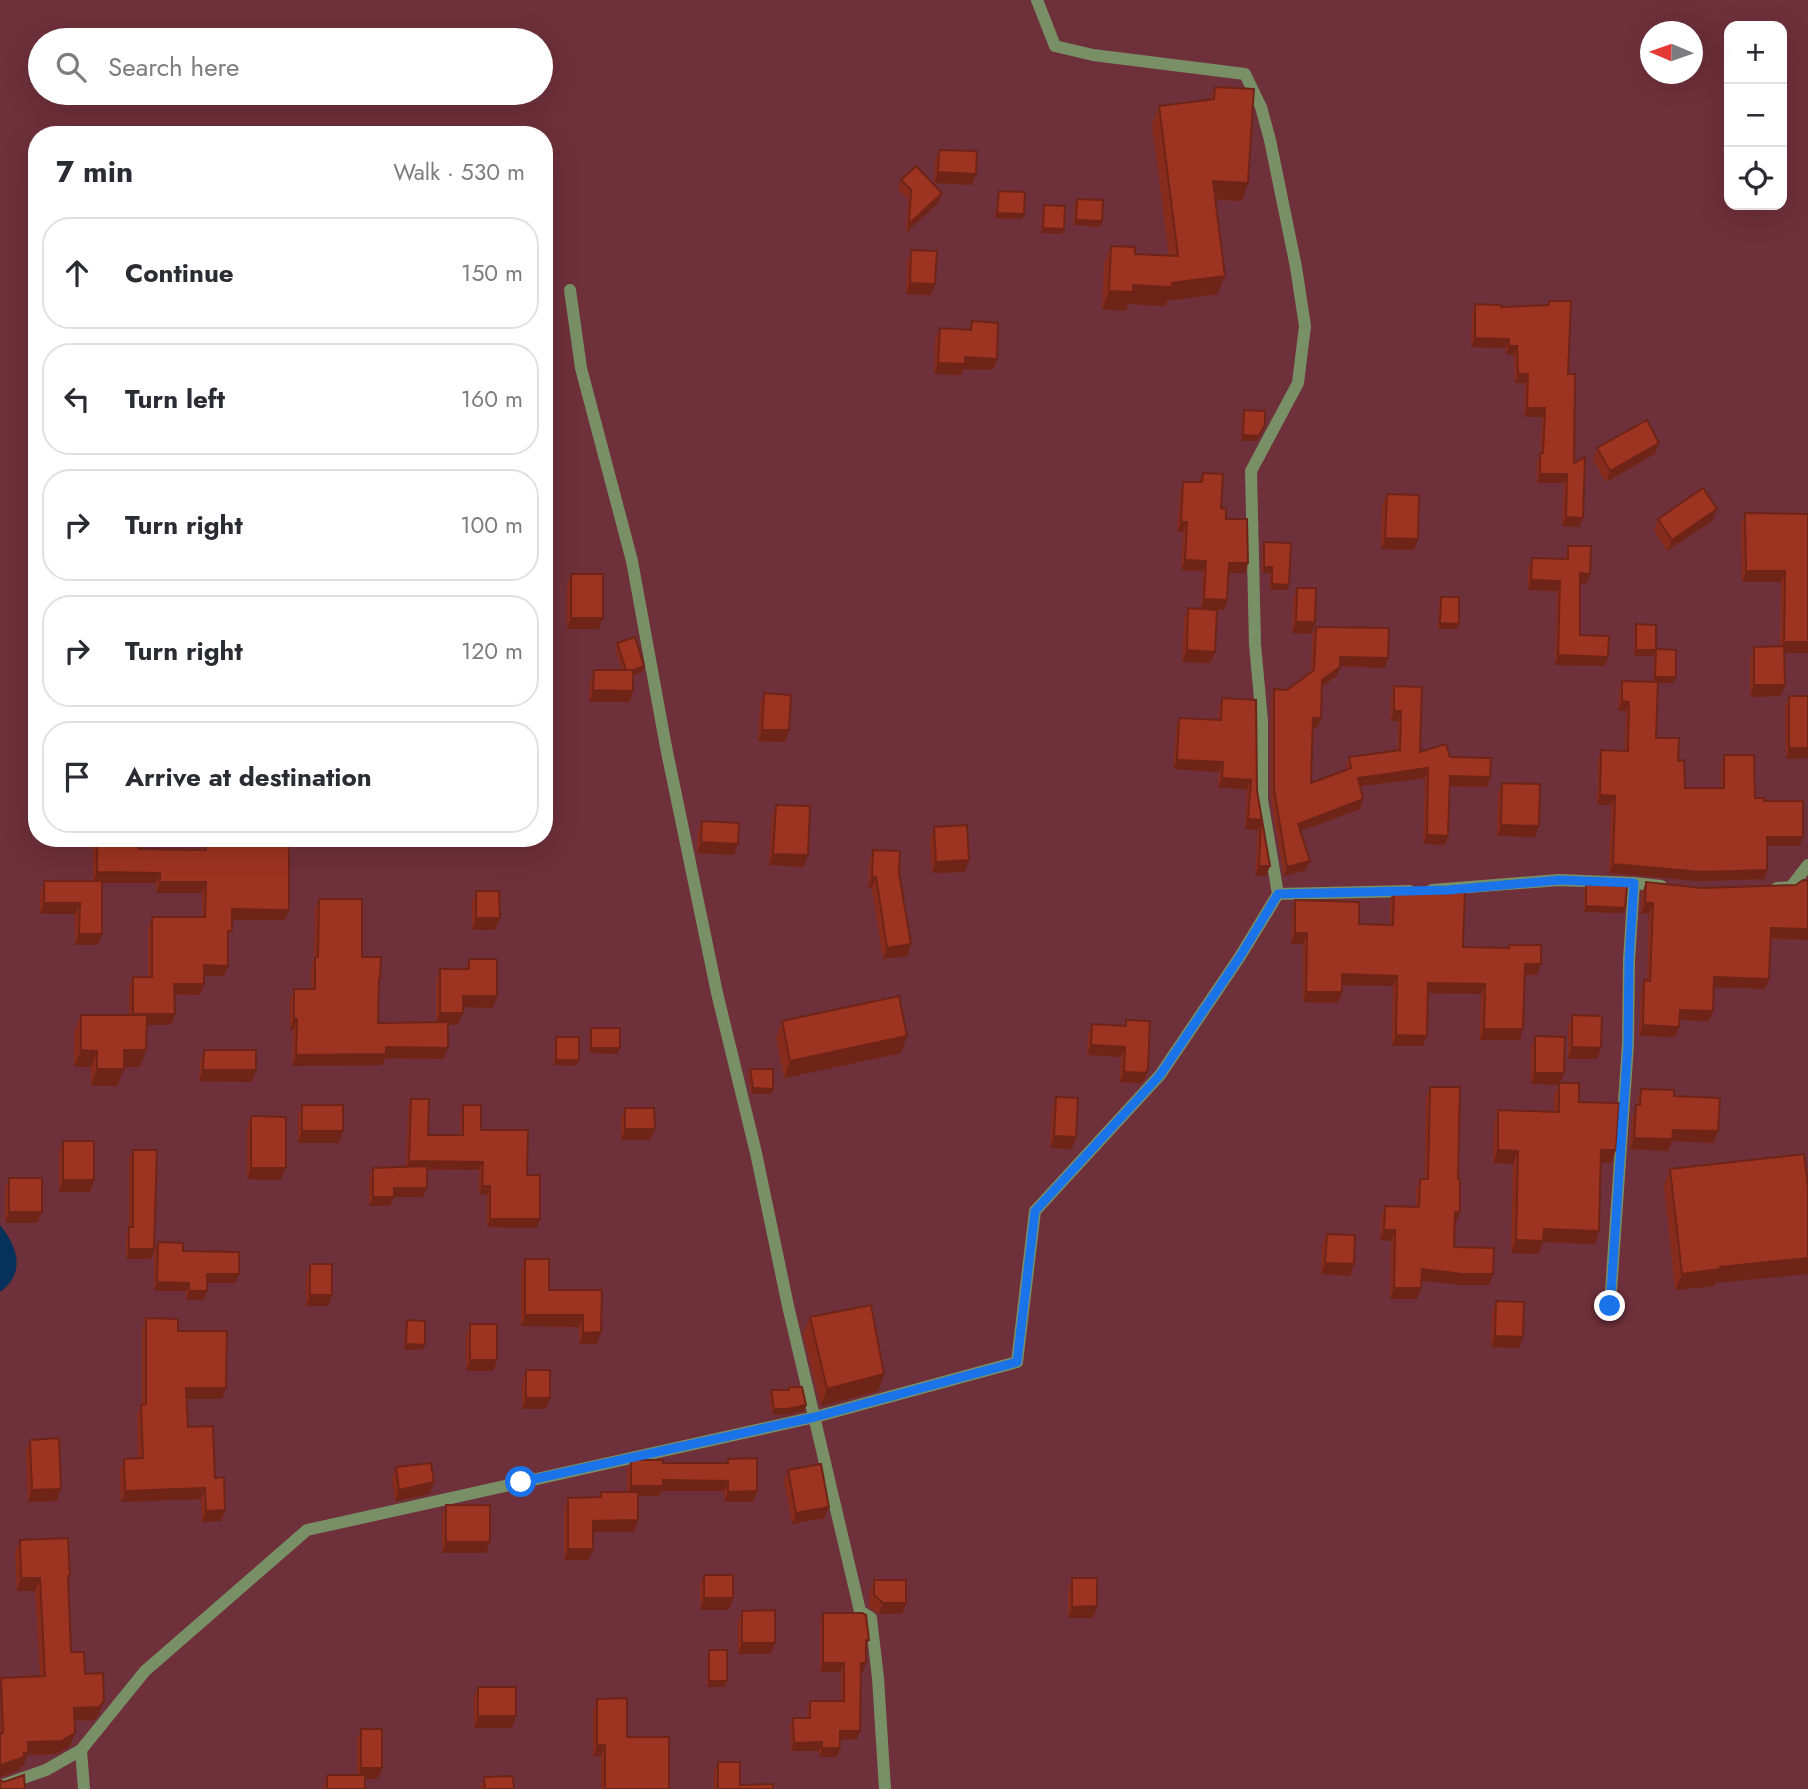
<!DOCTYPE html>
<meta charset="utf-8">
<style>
body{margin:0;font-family:Jost,sans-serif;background:#f7f7f7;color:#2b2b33}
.controls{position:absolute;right:21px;top:21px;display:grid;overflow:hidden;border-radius:14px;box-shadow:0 7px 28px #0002}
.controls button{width:63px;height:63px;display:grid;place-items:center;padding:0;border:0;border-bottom:2px solid #e1e1e2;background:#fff;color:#2b2b33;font:35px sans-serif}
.compass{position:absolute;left:1640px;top:21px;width:63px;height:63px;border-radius:50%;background:#fff;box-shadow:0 7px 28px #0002;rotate:272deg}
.stop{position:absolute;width:21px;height:21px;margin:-16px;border:5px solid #1a73e8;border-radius:50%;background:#fff}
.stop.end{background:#1a73e8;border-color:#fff;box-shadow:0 2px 7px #0008}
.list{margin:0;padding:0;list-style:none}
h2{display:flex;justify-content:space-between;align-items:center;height:91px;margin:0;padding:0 28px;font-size:30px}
h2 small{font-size:23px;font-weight:400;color:#7c7c81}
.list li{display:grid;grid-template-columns:46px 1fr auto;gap:21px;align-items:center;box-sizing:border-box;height:112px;margin:0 14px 14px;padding:0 14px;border:2px solid #e1e1e2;border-radius:28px}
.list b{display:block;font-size:26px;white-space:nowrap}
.list em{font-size:23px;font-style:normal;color:#7c7c81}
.icon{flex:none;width:38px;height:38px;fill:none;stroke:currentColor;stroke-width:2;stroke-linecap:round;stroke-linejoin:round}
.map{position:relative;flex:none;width:1808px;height:1789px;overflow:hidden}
.search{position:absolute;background:#fff;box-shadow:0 7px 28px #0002;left:28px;top:28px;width:525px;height:77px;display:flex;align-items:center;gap:18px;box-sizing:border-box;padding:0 24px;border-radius:38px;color:#7c7c81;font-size:26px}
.panel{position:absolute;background:#fff;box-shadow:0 7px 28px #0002;left:28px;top:126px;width:525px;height:721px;border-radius:28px}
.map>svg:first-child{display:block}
.water{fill:#05315a}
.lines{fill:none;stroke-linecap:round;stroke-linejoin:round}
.minor{stroke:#799067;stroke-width:12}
.wall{fill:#872c1c}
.shaded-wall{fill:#6e2417}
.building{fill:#9d3321;stroke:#6e2417;stroke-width:2}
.route{stroke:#1a73e8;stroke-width:9}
</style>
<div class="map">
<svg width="1808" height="1789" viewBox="0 0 1808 1789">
<rect width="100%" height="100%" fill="#6e303a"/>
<g class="water">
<path d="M544,693C555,710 552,733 544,751Z"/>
<path d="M0,1225C18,1247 26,1273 0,1292Z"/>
</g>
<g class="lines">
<g class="minor">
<path d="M570,290L581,368L632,561L666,747L717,993L756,1153L788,1306L860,1611L871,1618L878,1678L885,1789"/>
<path d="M1777,888L1791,887L1808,865"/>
<path d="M1432,890L1559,880L1634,883L1661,886"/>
<path d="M1278,894L1410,891"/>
<path d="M1610,1306L1628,1044L1629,960L1634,883"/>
<path d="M0,1786L46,1770L81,1750"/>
<path d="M84,1789L81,1750L145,1671L307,1530L815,1417L1017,1362L1035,1211L1160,1075L1239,958L1278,894L1262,800V721L1255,644L1251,471L1298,383L1305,326L1296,267L1270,140L1261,107L1245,74L1093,55L1055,46L1037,0"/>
</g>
</g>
<g class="wall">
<path d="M1215,87L1248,183L1242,201L1215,200L1218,294L1167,301L1165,306L1128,304L1126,311L1102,309L1104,264L1111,246L1135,254L1169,256L1152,125L1159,106L1210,99Z"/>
<path d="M939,150L976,174L972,185L934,183L935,161Z"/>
<path d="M901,180L939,202L906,233L908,199L898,189Z"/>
<path d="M999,191L1022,219L995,218L997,196Z"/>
<path d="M1077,199L1100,227L1074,225V205Z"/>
<path d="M1044,205L1064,229L1062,234L1041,233L1042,211Z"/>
<path d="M911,250L931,295L906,294L907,262Z"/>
<path d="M1549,301L1568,374L1574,463L1580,527L1562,526L1564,483H1537V462L1540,453L1542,417H1524L1525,383H1515L1514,355H1506V348L1471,347L1472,313L1475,304L1501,307L1547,305Z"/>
<path d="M972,321L997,359L993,370L963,369L961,375L934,374L935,339L940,328L969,329Z"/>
<path d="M1244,410L1265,425L1257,441H1241L1242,416Z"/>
<path d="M1659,443L1655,454L1606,482L1593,460L1597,448Z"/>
<path d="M1203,473L1248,563L1245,573H1229L1227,600L1224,610L1201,609L1203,571L1181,570L1183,532H1177L1180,491L1183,482H1199Z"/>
<path d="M1387,494L1414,550L1381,549L1382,505Z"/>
<path d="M1745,513L1808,514V653H1785L1781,696L1750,697V658L1754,647L1780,646L1781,582H1742L1741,524Z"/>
<path d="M1658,519L1713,520L1667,551L1654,530Z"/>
<path d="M1264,542L1289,585L1287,590H1270V573H1262V548Z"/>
<path d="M1568,546L1587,583H1580V635L1605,666L1555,665L1557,591L1528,590V568L1532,558L1565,559Z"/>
<path d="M571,574L599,629H567V586Z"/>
<path d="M1297,588L1315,622L1311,634L1292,633L1293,599Z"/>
<path d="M1441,597L1457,629H1438L1439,603Z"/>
<path d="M1188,608L1215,652L1210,663L1182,662L1184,620Z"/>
<path d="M1636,624L1653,656H1634V630Z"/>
<path d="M1316,627L1388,658L1385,668L1340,666L1337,676L1322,687L1321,718L1317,728H1313L1311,783L1347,769L1346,766L1349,757L1397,750L1398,721H1390L1391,695L1394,686L1420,752L1450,757L1490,777L1487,787L1449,786L1448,836L1445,845L1423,844L1425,778L1360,786V809L1301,831L1310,861L1306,870L1284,876L1271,799V699L1274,689L1287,690L1311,672L1312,636Z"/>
<path d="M617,643L644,666L642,672L633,675V691L629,702H589L590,681L594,670H622L615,649Z"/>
<path d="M1656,649L1674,683H1657L1656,738L1678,761L1685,788H1721V765L1724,755L1755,798L1764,801L1800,846H1767V870L1764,879L1698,881L1609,873L1611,805H1597L1598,760L1601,750L1625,751L1626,711H1618L1619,690L1622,681H1653L1654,655Z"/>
<path d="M764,693L789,730L785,742L758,741L760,704Z"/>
<path d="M1789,696H1808V758L1786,759L1785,707Z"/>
<path d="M1222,698L1257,791L1270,866L1266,876L1255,875L1258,830L1245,829L1247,789L1218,788L1219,772L1173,769L1176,728L1179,718L1218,720L1219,708Z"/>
<path d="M1502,783L1535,837L1497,836L1498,794Z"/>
<path d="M776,805L804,867L769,865L772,816Z"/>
<path d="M702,821L734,855L697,853L698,832Z"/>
<path d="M934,827L965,872L932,873L930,838Z"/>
<path d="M93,838H139V849L202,850L206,840H211V838H289L285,920H232L228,942V966L224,976H204V984L200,995L174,994L175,1014L171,1025H147L146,1050L140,1067H124L117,1086H91V1067H74V1032L81,1015H129V987L133,977H148V927L152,917H202V893H156V883H102V934L98,945H75V914H40V893L44,881H93Z"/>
<path d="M873,850L899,873L911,944L907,956L883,959L872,888H868L869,861Z"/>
<path d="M1808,881V940L1770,939L1765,989L1714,987L1709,1021L1679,1020L1675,1037L1639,1036L1641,991L1644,980L1647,981L1649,914H1641L1642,893L1646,882L1702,888L1796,885Z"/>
<path d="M1586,884L1625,908L1623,913L1584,912V890Z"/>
<path d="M1394,889L1463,947L1508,948L1509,945L1537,975H1525L1520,1040H1480L1481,994L1427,993L1423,1046H1392L1393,986L1342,985V992L1338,1003L1303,1002V944H1291L1292,911L1295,900L1359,924L1390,925V900Z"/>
<path d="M476,891L495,930H472V902Z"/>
<path d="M319,899L362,957L380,979L378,984V1023L436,1022V980L440,969H465L469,959L497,996L493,1008L463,1007L458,1025H448L444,1059L385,1058L383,1065L292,1066L293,1030H290V1000L294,989H311V967L314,959L315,909Z"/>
<path d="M1572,1015L1597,1059H1568V1027Z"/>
<path d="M1126,1020L1148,1069L1145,1079L1141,1083L1120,1082L1121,1057L1087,1055L1088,1034L1092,1024L1124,1026Z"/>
<path d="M782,1021L907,1036L901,1053L784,1078L776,1038Z"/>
<path d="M591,1028L618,1054L589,1053V1034Z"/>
<path d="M1535,1036L1564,1073L1560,1083L1579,1102L1611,1163H1600L1595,1244L1543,1242L1539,1254L1511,1253L1513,1164L1493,1163L1494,1123L1498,1110L1554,1112V1096L1558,1085L1531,1084V1047Z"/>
<path d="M556,1037L579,1060L577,1066L554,1065V1043Z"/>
<path d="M204,1050L256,1070L252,1082L199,1081L200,1061Z"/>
<path d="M750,1069L773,1089L771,1094H751L748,1075Z"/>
<path d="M1430,1087L1456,1223L1454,1247L1493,1274L1489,1285H1459L1421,1280L1417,1299H1390L1391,1241L1380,1240L1381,1217L1385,1206L1416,1207V1189L1420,1179H1425L1426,1098Z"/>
<path d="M1641,1089L1674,1096L1718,1131L1714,1143L1672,1141L1668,1151L1630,1149L1632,1117L1637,1105V1100Z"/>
<path d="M1056,1097L1076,1137L1072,1149L1050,1148L1052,1109Z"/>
<path d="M411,1099L428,1135H460V1114L463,1105L481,1130L527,1175L537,1228L487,1227V1195H479V1170H427L423,1197H394L390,1206H369V1177L373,1168L406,1167L408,1108Z"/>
<path d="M302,1105L339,1143H298V1117Z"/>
<path d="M625,1108L655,1129L650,1140H621V1119Z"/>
<path d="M251,1116L281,1180L247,1179V1127Z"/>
<path d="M63,1141L94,1180L90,1192H59V1153Z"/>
<path d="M133,1150L154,1249L151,1259H126V1237L129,1227V1159Z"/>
<path d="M1670,1169L1715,1283L1714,1286L1675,1290L1664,1186Z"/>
<path d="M9,1178L42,1212L37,1223H5V1189Z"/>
<path d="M1327,1234L1354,1264L1350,1276L1321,1274L1322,1245Z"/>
<path d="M158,1242L183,1251L239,1274L235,1283H207L204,1300H186V1291H154V1251Z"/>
<path d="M525,1259L549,1290H602L597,1344H579V1327L521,1326V1270Z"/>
<path d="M310,1264L332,1295L328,1306H306V1276Z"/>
<path d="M1496,1301L1523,1337L1519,1348L1491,1347L1492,1312Z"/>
<path d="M810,1317L878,1391L821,1406L803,1334Z"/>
<path d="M146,1318L178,1331L222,1399H187L188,1427L215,1478L225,1510L221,1521L202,1522L201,1499L121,1502L120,1470L124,1459L138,1458L137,1416L141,1405H142V1329Z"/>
<path d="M407,1320L425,1345L422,1350H404L405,1326Z"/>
<path d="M470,1324L497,1360L493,1371H466V1335Z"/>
<path d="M526,1370L550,1398L546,1409H522V1381Z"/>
<path d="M789,1387L804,1411L786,1415L772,1414L769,1396L771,1390H788Z"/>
<path d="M30,1440L61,1489L57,1501L28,1502L26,1451Z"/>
<path d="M728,1459L757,1491L753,1502H724V1491H662L659,1496H638V1520L634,1532H593L589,1560H564V1509L568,1498L599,1497L601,1492H627V1470L631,1460L663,1463H726Z"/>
<path d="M396,1467L430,1494L395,1501L392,1478Z"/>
<path d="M788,1470L829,1507L824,1518L792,1524L784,1481Z"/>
<path d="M446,1505L490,1542L486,1553H442V1516Z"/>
<path d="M20,1540L68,1581L71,1652L104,1701L99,1713L94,1720L75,1721L70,1746L56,1754L27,1755L24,1766H21L19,1770L0,1777L1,1678L40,1677L35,1591H17L15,1553Z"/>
<path d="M704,1575L733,1598L729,1610H700V1586Z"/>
<path d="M1072,1578L1093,1618H1068V1589Z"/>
<path d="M874,1580L906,1603L902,1614H879L869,1607L870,1591Z"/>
<path d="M742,1611L775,1643L771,1654H738V1622Z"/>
<path d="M823,1613L869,1640L866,1648L863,1671H861L857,1739L840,1740V1748L837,1757H819V1751H791L790,1726L793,1718H807V1709L810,1701H841V1672H820V1621Z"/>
<path d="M709,1650L727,1681L725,1687H707V1656Z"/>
<path d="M478,1687L512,1728H474V1698Z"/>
<path d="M597,1699L627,1737L669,1789H601V1756L593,1757V1710Z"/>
<path d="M361,1729L382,1768L378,1779H365V1789H323L327,1775H357V1740Z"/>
<path d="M718,1762L740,1785L773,1789H714V1772Z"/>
<path d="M484,1777L514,1789H480Z"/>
</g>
<g class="shaded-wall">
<path d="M938,172L976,174L972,185L934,183Z"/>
<path d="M1213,181L1248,183L1242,201L1206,199Z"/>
<path d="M942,193L939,202L906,233L909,224Z"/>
<path d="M997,213L1024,214L1022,219L995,218Z"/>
<path d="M1076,220L1102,221L1100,227L1074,225Z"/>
<path d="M1043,228L1064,229L1062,234L1041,233Z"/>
<path d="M1225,276L1218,294L1167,301L1165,306L1128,304L1126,311L1102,309L1109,291L1133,285L1172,283Z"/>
<path d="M910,283L935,284L931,295L906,294Z"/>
<path d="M1475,338L1509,339L1506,348L1471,347Z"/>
<path d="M1509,346H1517L1514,355H1506Z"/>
<path d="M965,357L997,359L993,370L963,369L961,375L934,374L938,363Z"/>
<path d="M1518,374H1528L1525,383H1515Z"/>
<path d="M1527,408H1545L1542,417H1524Z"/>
<path d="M1265,425L1257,441H1241L1243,435Z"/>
<path d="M1659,443L1655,454L1606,482L1610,471Z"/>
<path d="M1540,474H1567L1564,483H1537Z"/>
<path d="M1717,509L1713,520L1667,551L1672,540Z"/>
<path d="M1566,517L1583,518L1580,527L1562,526Z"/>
<path d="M1181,522H1187L1183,532H1177Z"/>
<path d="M1385,538L1418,539L1414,550L1381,549Z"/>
<path d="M1185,560L1206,561L1203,571L1181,570Z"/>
<path d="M1229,563H1248L1245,573H1226Z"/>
<path d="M1264,567H1272L1270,573H1262Z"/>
<path d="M1746,571H1785L1781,582H1742Z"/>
<path d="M1580,573L1590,574L1587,583H1577Z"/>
<path d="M1531,580L1560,581L1557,591L1528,590Z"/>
<path d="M1272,584L1289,585L1287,590H1270Z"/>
<path d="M1204,599L1227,600L1224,610L1201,609Z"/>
<path d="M571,618H603L599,629H567Z"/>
<path d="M1296,622H1315L1311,634L1292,633Z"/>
<path d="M1440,623L1459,624L1457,629H1438Z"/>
<path d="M1784,642H1808V653H1780Z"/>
<path d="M1187,650L1215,652L1210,663L1182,662Z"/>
<path d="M1636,650H1656L1653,656H1634Z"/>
<path d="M1558,655L1608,657L1605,666L1555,665Z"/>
<path d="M1340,657L1388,658L1385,668L1337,666Z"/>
<path d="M644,666L642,672L624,678L626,672Z"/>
<path d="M1340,667L1337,676L1318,689L1322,680Z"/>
<path d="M1655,677H1676L1674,683H1653Z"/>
<path d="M1754,685H1785L1781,696L1750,697Z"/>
<path d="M593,690L633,691L629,702H589Z"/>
<path d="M1622,701L1629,702L1626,711H1618Z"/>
<path d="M1394,711H1401L1398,721H1390Z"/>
<path d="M1313,718H1321L1317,728H1309Z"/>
<path d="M762,730H789L785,742L758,741Z"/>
<path d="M1789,748H1808V758L1786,759Z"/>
<path d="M1177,760L1223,762L1219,772L1173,769Z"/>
<path d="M1428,768L1425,778L1354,787L1358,778Z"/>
<path d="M1450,776L1490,777L1487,787L1446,786Z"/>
<path d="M1222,778L1251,780L1247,789L1218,788Z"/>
<path d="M1600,795L1615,796L1611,805H1597Z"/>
<path d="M1363,799L1360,809L1295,833L1298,824Z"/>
<path d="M1248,819L1261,820L1258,830L1245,829Z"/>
<path d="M1501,825L1539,826L1535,837L1497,836Z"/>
<path d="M1427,835L1448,836L1445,845L1423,844Z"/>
<path d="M1767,837H1803L1800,846H1764Z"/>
<path d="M701,842L738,844L734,855L697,853Z"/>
<path d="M773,854L808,855L804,867L769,865Z"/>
<path d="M969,860L965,872L932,873L936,862Z"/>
<path d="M1310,861L1306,870L1284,876L1287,867Z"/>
<path d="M1613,864L1767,870L1764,879L1698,881L1609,873Z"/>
<path d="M1259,866H1270L1266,876L1255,875Z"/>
<path d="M97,872L160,873L156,883H93Z"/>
<path d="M872,877H876L872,888H868Z"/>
<path d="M160,882H206L202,893H156Z"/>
<path d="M44,903H80L75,914H40Z"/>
<path d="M1645,903H1653L1649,914H1641Z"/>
<path d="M1586,906L1625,908L1623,913L1584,912Z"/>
<path d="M232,909L289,910L285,920H228Z"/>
<path d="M476,918H500L495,930H472Z"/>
<path d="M1771,928L1808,929V940L1767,938Z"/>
<path d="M1295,933H1307L1303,944H1291Z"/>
<path d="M79,934H102L98,945H75Z"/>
<path d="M911,944L907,956L883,959L887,948Z"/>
<path d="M1525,964H1541L1537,975L1521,974Z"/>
<path d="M204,965L228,966L224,976H200Z"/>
<path d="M1342,974L1397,976L1393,986L1338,985Z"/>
<path d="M1714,977L1769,979L1765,989L1710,987Z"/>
<path d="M1428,983L1485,984L1481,994L1424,993Z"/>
<path d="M174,984H204L200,995L170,994Z"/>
<path d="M1306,992H1342L1338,1003L1303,1002Z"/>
<path d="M463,996H497L493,1008L458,1007Z"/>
<path d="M1680,1010L1713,1011L1709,1021L1676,1020Z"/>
<path d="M440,1013H463L458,1025H436Z"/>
<path d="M133,1014H175L171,1025H129Z"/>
<path d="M294,1019H297L293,1030H290Z"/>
<path d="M1643,1025L1679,1027L1675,1037L1639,1036Z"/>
<path d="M1484,1029H1523L1520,1040H1480Z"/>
<path d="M1396,1035L1427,1036L1423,1046H1392Z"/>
<path d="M907,1036L901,1053L784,1078L790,1061Z"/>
<path d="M1091,1045L1125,1047L1121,1057L1087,1055Z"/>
<path d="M386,1047L448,1048L444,1059L385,1058L383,1065L292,1066L296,1055Z"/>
<path d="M1572,1047L1601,1048L1597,1059H1568Z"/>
<path d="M591,1048H620L618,1054L589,1053Z"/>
<path d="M81,1050L97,1051L91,1067H74Z"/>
<path d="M124,1050H146L140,1067H118Z"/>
<path d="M556,1060H579L577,1066L554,1065Z"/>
<path d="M97,1069H124L117,1086H91Z"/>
<path d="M1148,1069L1145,1079L1141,1083L1120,1082L1124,1072Z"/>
<path d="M203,1070H256L252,1082L199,1081Z"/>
<path d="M1535,1073H1564L1560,1085L1531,1084Z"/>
<path d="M753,1088L773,1089L771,1094H751Z"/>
<path d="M625,1129H655L650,1140H621Z"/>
<path d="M1673,1130L1718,1131L1714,1143L1672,1141L1668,1151L1630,1149L1634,1138Z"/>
<path d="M302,1131H343L339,1143H298Z"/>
<path d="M1054,1136L1076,1137L1072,1149L1050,1148Z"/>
<path d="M1498,1150L1518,1151L1513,1164L1493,1163Z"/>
<path d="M1601,1150H1616L1611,1163H1596Z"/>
<path d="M409,1161L483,1162L479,1170L406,1169Z"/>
<path d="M251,1168H286L281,1180L247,1179Z"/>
<path d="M63,1180H94L90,1192H59Z"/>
<path d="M482,1186H490L487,1195H479Z"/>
<path d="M394,1188H427L423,1197H394L390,1206H369L373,1197Z"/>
<path d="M9,1212H42L37,1223H5Z"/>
<path d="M1455,1212H1460L1456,1223H1452Z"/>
<path d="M490,1219H540L537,1228L487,1227Z"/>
<path d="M1544,1229L1599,1231L1595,1244L1543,1242L1539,1254L1511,1253L1516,1240Z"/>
<path d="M1384,1230H1395L1391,1241L1380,1240Z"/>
<path d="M129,1249H154L151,1259H126Z"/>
<path d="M1808,1258V1274L1715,1283L1714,1286L1675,1290L1682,1274L1720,1267Z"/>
<path d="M1325,1263L1354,1264L1350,1276L1321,1274Z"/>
<path d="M1422,1269L1493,1274L1489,1285H1459L1418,1280Z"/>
<path d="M207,1274H239L235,1283H204Z"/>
<path d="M157,1282L189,1283L186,1291H154Z"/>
<path d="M1394,1288H1421L1417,1299H1390Z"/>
<path d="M189,1291H207L204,1300H186Z"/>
<path d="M310,1295H332L328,1306H306Z"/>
<path d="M525,1315H583L579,1327L521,1326Z"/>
<path d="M601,1332L597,1344H579L583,1333Z"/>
<path d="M1495,1336L1523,1337L1519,1348L1491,1347Z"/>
<path d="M406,1344L425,1345L422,1350H404Z"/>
<path d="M470,1360H497L493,1371H466Z"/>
<path d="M884,1374L878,1391L821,1406L827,1389Z"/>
<path d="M186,1388H226L222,1399H182Z"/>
<path d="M526,1398H550L546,1409H522Z"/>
<path d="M806,1405L804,1411L786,1415L772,1414L774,1409Z"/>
<path d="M663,1480L728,1481L724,1491H662L659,1496H627L631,1486Z"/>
<path d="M434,1482L430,1494L395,1501L399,1490Z"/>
<path d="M205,1488L201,1499L121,1502L125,1491Z"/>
<path d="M61,1489L57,1501L28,1502L32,1490Z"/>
<path d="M757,1491L753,1502H724L728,1492Z"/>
<path d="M829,1507L824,1518L792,1524L796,1513Z"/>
<path d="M225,1510L221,1521L202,1522L206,1511Z"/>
<path d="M638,1520L634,1532H589L593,1521Z"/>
<path d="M446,1542H490L486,1553H442Z"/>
<path d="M568,1549H593L589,1560H564Z"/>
<path d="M21,1578H40L35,1591H17Z"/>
<path d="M704,1598H733L729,1610H700Z"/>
<path d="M883,1603H906L902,1614H879Z"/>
<path d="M1097,1606L1093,1618H1068L1072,1607Z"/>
<path d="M742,1643H775L771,1654H738Z"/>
<path d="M823,1663H844L841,1672H820Z"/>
<path d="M861,1663H866L863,1671H858Z"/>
<path d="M709,1681H727L725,1687H707Z"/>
<path d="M104,1701L99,1713L94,1720L69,1721L74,1708Z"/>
<path d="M478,1716H516L512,1728H474Z"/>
<path d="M840,1731H860L857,1739L837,1740Z"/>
<path d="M75,1733L70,1746L56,1754L27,1755L24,1766H21L19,1770L0,1777V1767L28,1742Z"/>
<path d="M822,1742L819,1751H791L794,1743Z"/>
<path d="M597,1745H605L601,1756L593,1757Z"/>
<path d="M822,1748H840L837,1757H819Z"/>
<path d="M361,1768H382L378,1779H357Z"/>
</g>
<g class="building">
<path d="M1215,87L1254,89L1248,183L1213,181L1225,276L1172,283V287L1133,285V292L1109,291L1111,246L1135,247V254L1178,256L1159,106L1214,99Z"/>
<path d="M939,150L977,151L976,174L938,172Z"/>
<path d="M916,166L942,193L909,224L911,190L901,180Z"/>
<path d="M999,191L1025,192L1024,214L997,213Z"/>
<path d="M1077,199L1103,200L1102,221L1076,220Z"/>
<path d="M1044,205L1065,206L1064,229L1043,228Z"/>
<path d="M911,250L937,251L935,284L910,283Z"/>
<path d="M1549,301H1571L1568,374H1575L1574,463L1585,457L1583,518L1566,517L1567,474H1540V453H1543L1545,408H1527L1528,374H1518L1517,346H1509V339L1475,338V304L1501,305V307L1549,305Z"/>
<path d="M972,321L998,323L997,359L965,357V364L938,363L940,328L971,330Z"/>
<path d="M1244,410L1265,411V425L1259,436L1243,435Z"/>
<path d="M1647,420L1659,443L1610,471L1597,448Z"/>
<path d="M1203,473L1223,474L1221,508L1226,509V519H1247L1248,563H1229L1227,600L1204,599L1206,561L1185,560L1187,522H1181L1183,482H1202Z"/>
<path d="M1703,488L1717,509L1672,540L1658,519Z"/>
<path d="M1387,494L1419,495L1418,539L1385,538Z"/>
<path d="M1745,513L1808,514V642H1784L1785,571H1746Z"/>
<path d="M1264,542L1291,543L1289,585L1272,584V567H1264Z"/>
<path d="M1568,546H1591L1590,574L1580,573V635L1609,636L1608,657L1558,655L1560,581L1531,580L1532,558L1568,559Z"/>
<rect x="571" y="574" width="32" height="44"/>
<path d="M1297,588H1316L1315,622H1296Z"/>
<path d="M1441,597H1459V624L1440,623Z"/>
<path d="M1188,608L1217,610L1215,652L1187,650Z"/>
<path d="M1636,624L1656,625V650H1636Z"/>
<path d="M1316,627L1389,628L1388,658L1340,657V667L1322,680L1321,718H1313L1311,783L1351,768L1349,757L1400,750L1401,711H1394V686L1422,687L1420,752L1446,744L1450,757L1491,758L1490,777L1450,776L1448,836L1427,835L1428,768L1358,778L1363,799L1298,824L1310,861L1287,867L1274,790V689L1287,690L1314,670Z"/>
<path d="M635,637L644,666L633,670H626L617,643Z"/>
<path d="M1784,646L1785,685H1754V647Z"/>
<path d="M1656,649L1676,650V677H1655Z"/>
<path d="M594,670H633V691L593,690Z"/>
<path d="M1622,681L1658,682L1656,738H1679L1678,761L1684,760L1685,788H1724V755H1754L1755,798H1764V801H1803V837H1767V870L1702,872L1613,864L1615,796L1600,795L1601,750L1628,751L1629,702L1622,701Z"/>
<path d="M764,693L791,695L789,730H762Z"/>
<rect x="1789" y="696" width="19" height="52"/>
<path d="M1222,698L1256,700L1257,791L1270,866H1259L1261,820L1248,819L1251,780L1222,778L1223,762L1177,760L1179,718L1221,720Z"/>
<path d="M1502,783L1540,784L1539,826L1501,825Z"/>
<path d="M776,805L810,806L808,855L773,854Z"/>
<path d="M702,821L739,823L738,844L701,842Z"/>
<path d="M967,825L969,860L936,862L934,827Z"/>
<path d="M97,838H139V849L206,850V840H215V838H289V910L232,909V931H228V966L204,965V984H174L175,1014H133V977H152V917H205L206,882H160V873L97,872Z"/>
<path d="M873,850L900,851L899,873L911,944L887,948L876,877H872Z"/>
<path d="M1803,880L1808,881V929L1771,928L1769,979L1714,977L1713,1011L1680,1010L1679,1027L1643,1025L1644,980L1650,981L1653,903H1645L1646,882L1702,888L1796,885Z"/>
<path d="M44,881H102V934H79L80,903H44Z"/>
<path d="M1586,884L1627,886L1625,908L1586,906Z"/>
<path d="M1394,889L1465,890L1463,947L1509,948V945H1541V964H1525L1523,1029H1484L1485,984L1428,983L1427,1036L1396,1035L1397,976L1342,974V992H1306L1307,933H1295V900L1359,902V924L1393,925Z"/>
<path d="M476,891H499L500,918H476Z"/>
<path d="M319,899H362V957H381L380,979H379L378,1023L448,1022V1048L386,1047V1054L296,1055L297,1019H294V989H315V957H318Z"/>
<path d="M469,959H497V996H463V1013H440V969H469Z"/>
<path d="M899,996L907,1036L790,1061L782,1021Z"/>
<path d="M81,1015H147L146,1050H124V1069H97V1051L81,1050Z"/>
<path d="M1572,1015L1602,1016L1601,1048L1572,1047Z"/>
<path d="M1126,1020L1150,1021L1148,1069L1145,1073L1124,1072L1125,1047L1091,1045L1092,1024L1126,1026Z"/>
<rect x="591" y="1028" width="29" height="20"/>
<path d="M1535,1036L1565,1037L1564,1073H1535Z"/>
<rect x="556" y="1037" width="23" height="23"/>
<path d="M204,1050H256V1070H203Z"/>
<path d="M750,1069H773V1089L753,1088Z"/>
<path d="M1559,1083H1579V1102L1619,1103L1616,1150H1601L1599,1231L1544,1229L1543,1241L1516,1240L1518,1151L1498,1150V1110L1559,1112Z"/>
<path d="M1430,1087H1460L1458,1179H1460V1212H1455L1454,1247L1494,1248L1493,1274H1463L1422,1269L1421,1288H1394L1395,1230H1384L1385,1206L1419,1207L1420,1179H1428Z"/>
<path d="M1641,1089L1674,1090V1096L1720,1098L1718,1131L1673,1130L1672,1139L1634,1138L1636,1105H1640Z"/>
<path d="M1056,1097L1078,1098L1076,1137L1054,1136Z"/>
<path d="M411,1099H429L428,1135H463V1105H481V1130H528L527,1175H540V1219H490V1186H482L483,1162L409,1161Z"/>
<rect x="302" y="1105" width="41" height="26"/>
<path d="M625,1108H654L655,1129H625Z"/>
<path d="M251,1116L286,1117V1168H251Z"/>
<rect x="63" y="1141" width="31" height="39"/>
<path d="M133,1150H157L154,1249H129V1227H133Z"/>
<path d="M1804,1154L1808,1186V1258L1720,1267V1269L1682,1274L1670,1169Z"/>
<path d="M427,1166V1188H394V1197H373V1168Z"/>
<rect x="9" y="1178" width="33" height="34"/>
<path d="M1327,1234L1355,1235L1354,1264L1325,1263Z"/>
<path d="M158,1242L183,1243V1251L239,1252V1274H207V1291H189V1283L157,1282Z"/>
<path d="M525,1259H549V1290H602L601,1332L583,1333V1315H525Z"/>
<rect x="310" y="1264" width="22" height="31"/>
<path d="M1496,1301L1524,1302L1523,1337L1495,1336Z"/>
<path d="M871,1305L884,1374L827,1389L810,1317Z"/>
<path d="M146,1318L178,1319V1331H227L226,1388H186L188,1427L213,1426L215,1478L224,1477L225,1510L206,1511L205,1488L125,1491L124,1459L143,1458L141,1405L146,1404Z"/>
<path d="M407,1320L425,1321V1345L406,1344Z"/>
<rect x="470" y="1324" width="27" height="36"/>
<rect x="526" y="1370" width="24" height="28"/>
<path d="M789,1387H802L806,1405L788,1409H774L771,1390H789Z"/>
<path d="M59,1438L61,1489L32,1490L30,1440Z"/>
<path d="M757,1458V1491L728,1492V1481L663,1480V1486H631V1460H663V1463H728V1459Z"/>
<path d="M431,1463L434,1482L399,1490L396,1467Z"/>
<path d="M821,1464L829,1507L796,1513L788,1470Z"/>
<path d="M601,1492H638V1520L593,1521V1549H568V1498L601,1497Z"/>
<rect x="446" y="1505" width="44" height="37"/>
<path d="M68,1538L70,1576H68L71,1652H84L85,1674L103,1673L104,1701L99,1707L74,1708L75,1733L61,1741L28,1742V1753H24V1757L1,1765L0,1767V1733H3L1,1678L45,1676L40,1578H21L20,1540Z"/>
<rect x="704" y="1575" width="29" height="23"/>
<path d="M1072,1578H1097V1606L1072,1607Z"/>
<path d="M874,1580H906V1603H883L874,1595Z"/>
<path d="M775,1610V1643H742V1611Z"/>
<path d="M823,1613H862L866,1615L869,1640H866V1663H861L860,1731H840V1748H822V1742L794,1743L793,1718H810V1701H844V1663H823Z"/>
<rect x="709" y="1650" width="18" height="31"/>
<rect x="478" y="1687" width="38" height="29"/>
<path d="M627,1698V1737H669V1789H605V1745H597V1699Z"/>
<rect x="361" y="1729" width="21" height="39"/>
<path d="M718,1762H740V1785L773,1784V1789H718Z"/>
<path d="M24,1775L25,1789H0V1780L4,1782Z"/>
<rect x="327" y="1775" width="38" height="14"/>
<path d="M513,1776L514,1789H485L484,1777Z"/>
</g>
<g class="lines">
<path class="route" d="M521,1482L815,1417L1017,1362L1035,1211L1160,1075L1239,958L1278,894L1448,890L1559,880L1634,883L1629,960L1628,1044L1610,1306"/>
</g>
</svg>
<div class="controls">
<button>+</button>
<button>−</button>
<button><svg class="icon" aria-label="locate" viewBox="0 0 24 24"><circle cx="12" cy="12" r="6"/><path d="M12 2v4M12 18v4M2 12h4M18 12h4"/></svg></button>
</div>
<svg class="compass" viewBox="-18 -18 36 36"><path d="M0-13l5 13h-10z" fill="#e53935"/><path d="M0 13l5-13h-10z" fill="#7c7c81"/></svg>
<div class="stop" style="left:521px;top:1482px"></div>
<div class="stop end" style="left:1610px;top:1306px"></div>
<div class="search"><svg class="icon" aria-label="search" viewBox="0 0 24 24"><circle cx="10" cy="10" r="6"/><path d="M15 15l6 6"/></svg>Search here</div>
<section class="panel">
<h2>7 min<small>Walk · 530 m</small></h2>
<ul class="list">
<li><svg class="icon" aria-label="ahead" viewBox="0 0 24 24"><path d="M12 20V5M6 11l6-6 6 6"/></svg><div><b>Continue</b></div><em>150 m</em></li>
<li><svg class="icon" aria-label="left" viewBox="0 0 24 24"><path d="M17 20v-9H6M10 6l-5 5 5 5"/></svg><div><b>Turn left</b></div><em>160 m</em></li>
<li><svg class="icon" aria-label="right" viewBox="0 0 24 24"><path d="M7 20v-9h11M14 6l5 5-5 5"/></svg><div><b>Turn right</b></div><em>100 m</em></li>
<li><svg class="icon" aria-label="right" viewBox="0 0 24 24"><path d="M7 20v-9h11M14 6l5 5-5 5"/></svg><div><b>Turn right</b></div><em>120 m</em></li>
<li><svg class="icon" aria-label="arrive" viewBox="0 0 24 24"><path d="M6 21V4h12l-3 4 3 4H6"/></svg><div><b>Arrive at destination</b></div></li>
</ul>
</section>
</div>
